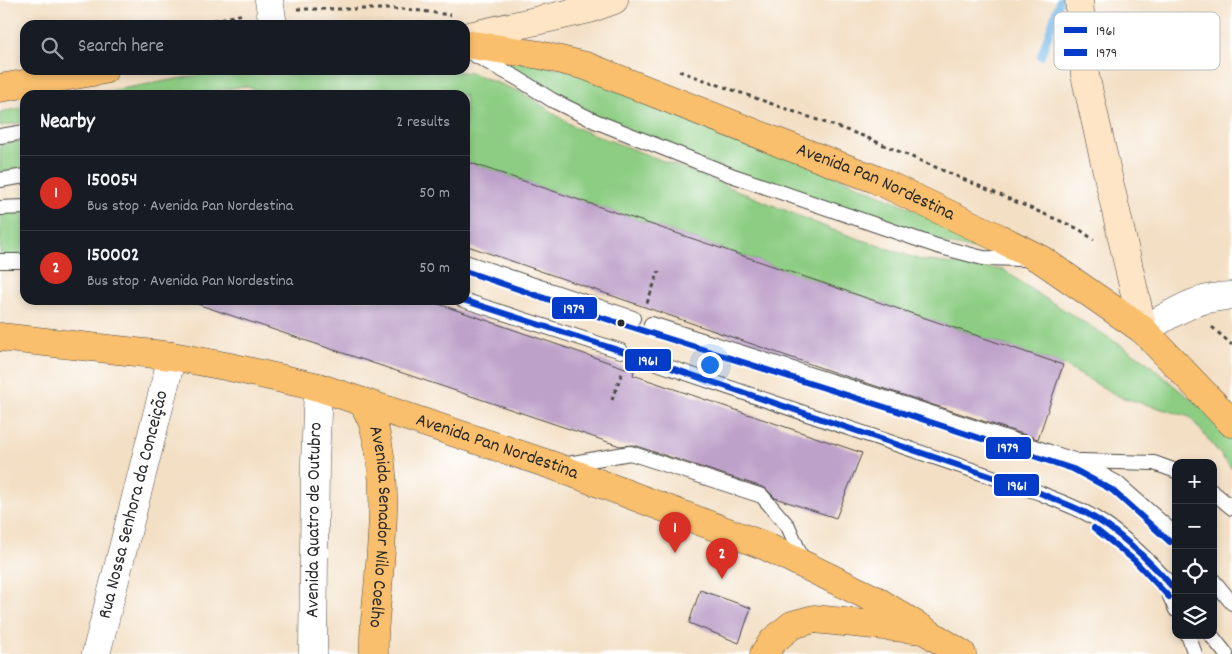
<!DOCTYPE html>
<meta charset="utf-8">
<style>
body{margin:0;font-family:Dekko,sans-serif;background:#20242c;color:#f1f3f6}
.controls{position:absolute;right:15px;bottom:15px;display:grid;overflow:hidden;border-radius:10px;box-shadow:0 2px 8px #0003}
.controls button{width:45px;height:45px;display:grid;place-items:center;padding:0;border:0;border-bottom:1px solid #363941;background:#171b24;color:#f1f3f6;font:25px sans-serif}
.you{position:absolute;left:709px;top:364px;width:18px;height:18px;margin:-12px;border:4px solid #fff;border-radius:50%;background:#1a73e8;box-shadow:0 0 0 8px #1a73e833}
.badge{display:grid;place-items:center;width:32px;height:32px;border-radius:50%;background:#d93025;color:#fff;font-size:16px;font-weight:700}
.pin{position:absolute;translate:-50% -41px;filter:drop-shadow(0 1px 2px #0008)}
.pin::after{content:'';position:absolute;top:26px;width:18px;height:15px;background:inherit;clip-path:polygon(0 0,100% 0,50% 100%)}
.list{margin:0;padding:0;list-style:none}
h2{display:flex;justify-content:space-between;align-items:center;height:65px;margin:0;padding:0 20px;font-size:21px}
h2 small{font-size:16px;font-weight:400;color:#9ea1a6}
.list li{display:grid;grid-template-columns:32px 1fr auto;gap:15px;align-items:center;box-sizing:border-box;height:75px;padding:0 20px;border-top:1px solid #363941}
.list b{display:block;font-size:19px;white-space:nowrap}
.list p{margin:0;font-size:16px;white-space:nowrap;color:#9ea1a6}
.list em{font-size:16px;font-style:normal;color:#9ea1a6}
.icon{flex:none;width:28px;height:28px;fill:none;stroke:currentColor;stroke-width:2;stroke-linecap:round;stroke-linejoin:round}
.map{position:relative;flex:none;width:1232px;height:654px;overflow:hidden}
.search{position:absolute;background:#171b24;box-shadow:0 2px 8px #0003;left:20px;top:20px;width:450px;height:55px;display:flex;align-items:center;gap:12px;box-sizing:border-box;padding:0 18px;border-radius:15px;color:#9ea1a6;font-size:19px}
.panel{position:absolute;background:#171b24;box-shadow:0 2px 8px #0003;left:20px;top:90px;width:450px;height:215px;border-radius:15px}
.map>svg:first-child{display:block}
.green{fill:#8dcd83;stroke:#5c7c57}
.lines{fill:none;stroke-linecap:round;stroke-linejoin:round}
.stream{stroke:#70b6e7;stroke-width:8}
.building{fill:#bea1c9}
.service-casing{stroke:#494642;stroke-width:16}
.minor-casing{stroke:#494642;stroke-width:29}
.secondary-casing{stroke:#494642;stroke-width:29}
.primary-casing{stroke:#494642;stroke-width:29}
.trunk-casing{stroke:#494642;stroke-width:29}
.path{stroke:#494642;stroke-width:3;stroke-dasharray:4 4;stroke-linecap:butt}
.service{stroke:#fff;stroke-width:14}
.minor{stroke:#fff;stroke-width:28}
.secondary{stroke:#fde5c5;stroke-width:28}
.primary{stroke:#f9bf6d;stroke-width:28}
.trunk{stroke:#f9bf6d;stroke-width:28}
.bus-1-casing{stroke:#fff;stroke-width:10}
.bus-2-casing{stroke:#fff;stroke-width:10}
.bus-1{stroke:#043bc9;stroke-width:6}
.bus-2{stroke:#043bc9;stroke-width:6}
.bus-dot{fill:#2b2b2b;stroke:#fff;stroke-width:2}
.labels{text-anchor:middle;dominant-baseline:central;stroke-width:4;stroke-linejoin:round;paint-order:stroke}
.street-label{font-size:19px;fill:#2b2b2b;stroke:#fff}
.key{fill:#fff;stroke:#bfbfbf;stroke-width:1}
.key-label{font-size:14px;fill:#2b2b2b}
.line-badge{stroke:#fff;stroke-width:2}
.badge-label{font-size:14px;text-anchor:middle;font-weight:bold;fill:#fff}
</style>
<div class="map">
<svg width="1232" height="654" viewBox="0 0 1232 654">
<rect width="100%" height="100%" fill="#fff"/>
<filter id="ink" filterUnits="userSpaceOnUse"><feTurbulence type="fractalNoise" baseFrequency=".02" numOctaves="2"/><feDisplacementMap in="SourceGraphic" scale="10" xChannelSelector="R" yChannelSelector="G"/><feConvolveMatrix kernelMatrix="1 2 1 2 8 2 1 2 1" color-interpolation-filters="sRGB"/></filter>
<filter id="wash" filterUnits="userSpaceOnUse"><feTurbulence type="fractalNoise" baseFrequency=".0096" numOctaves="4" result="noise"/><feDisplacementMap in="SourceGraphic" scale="20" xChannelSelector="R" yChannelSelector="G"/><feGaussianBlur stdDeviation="1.12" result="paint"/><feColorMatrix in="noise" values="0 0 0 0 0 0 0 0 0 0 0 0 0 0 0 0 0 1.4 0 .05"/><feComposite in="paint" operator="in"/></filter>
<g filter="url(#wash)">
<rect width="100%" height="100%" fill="#f3dfc4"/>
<g class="green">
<path d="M465,48L609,79L1014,252L968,248L909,237L595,121Z"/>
<path d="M228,70H445L472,73L523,93L574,127L695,173L833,230L921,260L1004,270L1032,290L1143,359L1179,390L1206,410L1232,442V469L1190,417L1120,397L1063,365L465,161V95H273L244,86L191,95H86Z"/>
<path d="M25,107V122L0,126V112Z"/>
<path d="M25,140V176L0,180V144Z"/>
<path d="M25,207V261H0V208Z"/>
</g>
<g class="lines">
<path class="stream" d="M1041,56L1060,0"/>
</g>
<g id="blocks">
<g class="building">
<path d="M465,161L1063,365L1038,439L836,373L465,245Z"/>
<path d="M198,300H427L634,371L633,375L862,453L836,518L775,498L765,488L633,445L620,446L197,304Z"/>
<path d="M700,590L751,608L739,643L689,623Z"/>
</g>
</g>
</g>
<g filter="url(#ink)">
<use href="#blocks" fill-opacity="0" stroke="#494642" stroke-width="1"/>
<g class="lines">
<defs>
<g id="service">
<path d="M469,52L517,78L552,100L595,121L731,175L937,246L983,258L1026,259"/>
<path d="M0,136L25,132"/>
<path d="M0,180L25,176"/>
<path d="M0,208L25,207"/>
<path d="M0,261H25"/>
<path d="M465,262L633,318"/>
<path d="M463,300L621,351"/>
<path d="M651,324L894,401L1077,461L1117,483L1176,535"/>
<path d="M639,357L1040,493C1057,501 1077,507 1093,517C1125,536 1152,563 1176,591"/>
<path d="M1081,461L1154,463L1176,471"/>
<path d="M562,465L630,453L762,496L788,526L804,563"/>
<path d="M1213,492L1232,508"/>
<path d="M1213,580L1232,603"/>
<path d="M1164,583L1176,610"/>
<path d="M1188,635L1195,654"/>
<path d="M1211,635L1226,654"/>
</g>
<g id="minor">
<path d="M269,0L273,25"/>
<path d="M1143,330C1174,313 1196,296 1232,296"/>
<path id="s1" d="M96,654L172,356"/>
<path id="s2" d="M313,654L315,463L318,387"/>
</g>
<g id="secondary">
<path d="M1079,0L1085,75L1143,330"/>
<path d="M465,37L589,9L614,0"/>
</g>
<g id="primary">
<path id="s3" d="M363,402C367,411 372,419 374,427C389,479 382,536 378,589C376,610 373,632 374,654"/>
<path d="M764,654L773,641L792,625L814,619L924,630"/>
</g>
<g id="trunk">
<path id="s4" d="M465,44L540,55L586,66L785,145L875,179L999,238L1042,260L1143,330L1232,423"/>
<path d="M0,88L104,70"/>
<path id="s5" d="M0,337L172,356L230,367L318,387L554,466L765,546L876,600L962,654"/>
</g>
</defs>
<use href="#service" class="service-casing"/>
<use href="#minor" class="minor-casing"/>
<use href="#secondary" class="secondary-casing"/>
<use href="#primary" class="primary-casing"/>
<use href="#trunk" class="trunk-casing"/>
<g class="path">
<path d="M297,9H405L451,15"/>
<path d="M190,25L244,14"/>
<path d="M679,71L863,136L1079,229L1094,240"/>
<path d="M647,303L659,271"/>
<path d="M1212,327L1232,345"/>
<path d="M612,400L623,370"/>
</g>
<use href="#service" class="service"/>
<use href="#minor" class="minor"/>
<use href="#secondary" class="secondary"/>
<use href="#primary" class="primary"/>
<use href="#trunk" class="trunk"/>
<defs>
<path id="bus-1" d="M463,300L621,351L1040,493C1055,500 1071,505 1086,513C1121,532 1150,561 1176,591"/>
<g id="bus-2">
<path d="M465,271L600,317L891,409L1073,469L1112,490L1170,542"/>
<path d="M1094,528L1134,560L1169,597"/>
</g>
</defs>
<use href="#bus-1" class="bus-1-casing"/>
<use href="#bus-2" class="bus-2-casing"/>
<use href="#bus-1" class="bus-1"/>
<use href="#bus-2" class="bus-2"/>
</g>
</g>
<circle class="bus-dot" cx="621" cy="323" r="4.5"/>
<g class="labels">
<g class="street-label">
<text stroke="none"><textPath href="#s4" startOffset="435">Avenida Pan Nordestina</textPath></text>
<text stroke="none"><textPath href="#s5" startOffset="511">Avenida Pan Nordestina</textPath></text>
<text stroke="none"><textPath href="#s1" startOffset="154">Rua Nossa Senhora da Conceição</textPath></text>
<text stroke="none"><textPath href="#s2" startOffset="134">Avenida Quatro de Outubro</textPath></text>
<text stroke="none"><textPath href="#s3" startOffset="128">Avenida Senador Nilo Coelho</textPath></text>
</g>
</g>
<rect x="1054" y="12" width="166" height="58" rx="8" class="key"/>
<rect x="1064" y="27" width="23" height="6" fill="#043bc9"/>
<rect x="1064" y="49" width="23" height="7" fill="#043bc9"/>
<g class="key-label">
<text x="1096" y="35">1961</text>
<text x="1096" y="57">1979</text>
</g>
<g class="line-badge">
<rect x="551" y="296" width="47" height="24" rx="5" fill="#043bc9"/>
<rect x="624" y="348" width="48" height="24" rx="5" fill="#043bc9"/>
<rect x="985" y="436" width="47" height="24" rx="5" fill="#043bc9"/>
<rect x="993" y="473" width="47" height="24" rx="5" fill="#043bc9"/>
</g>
<g class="badge-label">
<text x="574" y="313">1979</text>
<text x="648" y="365">1961</text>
<text x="1008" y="452">1979</text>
<text x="1017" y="490">1961</text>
</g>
</svg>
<div class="controls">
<button>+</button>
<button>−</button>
<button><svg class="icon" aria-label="locate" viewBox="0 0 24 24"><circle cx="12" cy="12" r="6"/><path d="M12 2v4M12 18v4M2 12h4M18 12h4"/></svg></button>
<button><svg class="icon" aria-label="layers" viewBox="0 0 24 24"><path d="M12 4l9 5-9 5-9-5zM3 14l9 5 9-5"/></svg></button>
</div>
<div class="you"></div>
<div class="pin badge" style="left:675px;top:553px">1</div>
<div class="pin badge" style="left:722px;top:579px">2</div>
<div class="search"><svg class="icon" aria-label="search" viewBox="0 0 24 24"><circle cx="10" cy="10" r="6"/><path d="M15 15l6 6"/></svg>Search here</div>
<section class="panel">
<h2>Nearby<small>2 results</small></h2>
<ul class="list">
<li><span class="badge">1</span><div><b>150054</b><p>Bus stop · Avenida Pan Nordestina</p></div><em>50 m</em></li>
<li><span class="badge">2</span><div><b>150002</b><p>Bus stop · Avenida Pan Nordestina</p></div><em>50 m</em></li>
</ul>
</section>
</div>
